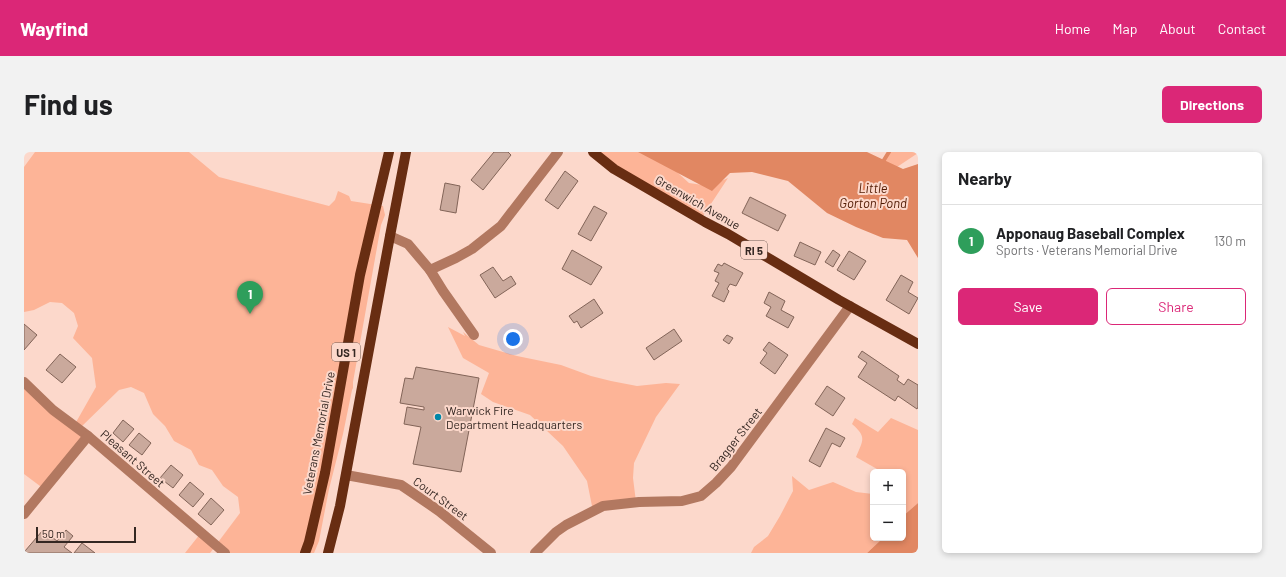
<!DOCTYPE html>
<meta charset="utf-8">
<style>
body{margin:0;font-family:Barlow,sans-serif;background:#f2f2f2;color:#202124}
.controls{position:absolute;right:12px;bottom:12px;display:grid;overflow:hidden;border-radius:6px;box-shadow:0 2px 6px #0003}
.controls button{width:36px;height:36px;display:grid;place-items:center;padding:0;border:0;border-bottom:1px solid #e0e0e0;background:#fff;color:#202124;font:20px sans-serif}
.scale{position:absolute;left:12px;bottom:10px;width:100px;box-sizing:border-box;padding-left:4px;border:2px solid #342722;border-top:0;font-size:11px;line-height:14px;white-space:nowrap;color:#342722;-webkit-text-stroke:3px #fcd8cb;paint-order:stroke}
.you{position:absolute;left:489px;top:187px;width:14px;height:14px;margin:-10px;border:3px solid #fff;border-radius:50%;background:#1a73e8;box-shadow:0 0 0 6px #1a73e833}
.badge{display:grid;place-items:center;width:26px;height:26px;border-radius:50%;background:#db2777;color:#fff;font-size:13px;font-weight:700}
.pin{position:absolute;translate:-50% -33px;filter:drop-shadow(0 1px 2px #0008)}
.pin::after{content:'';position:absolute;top:21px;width:14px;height:12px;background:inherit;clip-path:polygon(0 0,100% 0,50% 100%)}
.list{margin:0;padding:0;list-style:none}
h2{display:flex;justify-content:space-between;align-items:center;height:52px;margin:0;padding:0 16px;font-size:17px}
h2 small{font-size:13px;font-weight:400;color:#757577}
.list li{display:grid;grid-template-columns:26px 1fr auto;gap:12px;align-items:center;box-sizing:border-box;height:72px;padding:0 16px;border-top:1px solid #e0e0e0}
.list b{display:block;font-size:15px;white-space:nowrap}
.list p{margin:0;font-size:13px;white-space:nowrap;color:#757577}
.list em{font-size:13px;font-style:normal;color:#757577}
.actions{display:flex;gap:8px;padding:12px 16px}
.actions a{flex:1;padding:9px 0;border:1px solid #db2777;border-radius:6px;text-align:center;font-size:14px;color:#db2777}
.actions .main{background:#db2777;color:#fff}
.map{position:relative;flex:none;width:894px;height:401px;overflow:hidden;border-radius:6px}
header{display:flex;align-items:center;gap:24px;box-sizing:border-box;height:56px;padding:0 20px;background:#db2777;color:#fff}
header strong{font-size:19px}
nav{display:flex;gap:22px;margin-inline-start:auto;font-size:14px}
.intro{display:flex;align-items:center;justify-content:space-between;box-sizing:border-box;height:96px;padding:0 24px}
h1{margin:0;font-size:28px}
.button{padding:10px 18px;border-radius:6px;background:#db2777;color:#fff;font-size:14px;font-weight:700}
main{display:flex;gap:24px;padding:0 24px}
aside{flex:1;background:#fff;border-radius:6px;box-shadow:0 2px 6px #0003}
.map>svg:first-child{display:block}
.green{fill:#fdb497}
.water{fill:#e18762}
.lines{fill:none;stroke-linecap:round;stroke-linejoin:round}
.stream{stroke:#e18762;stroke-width:4}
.building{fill:#caa99c;stroke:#826458}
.minor{stroke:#b27860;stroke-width:10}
.major{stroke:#682d12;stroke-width:10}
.poi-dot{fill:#0087a8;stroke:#fcd8cb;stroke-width:1.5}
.labels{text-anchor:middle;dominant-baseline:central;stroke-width:4;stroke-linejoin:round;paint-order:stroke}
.shield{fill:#fcd8cb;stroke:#705c55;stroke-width:1}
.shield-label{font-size:11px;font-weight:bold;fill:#342722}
.street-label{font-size:12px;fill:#342722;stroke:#fcd8cb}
.poi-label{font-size:12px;fill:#342722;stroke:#fcd8cb;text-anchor:start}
.water-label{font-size:13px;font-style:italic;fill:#4f1800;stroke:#fcd8cb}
</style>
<header>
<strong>Wayfind</strong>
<nav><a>Home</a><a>Map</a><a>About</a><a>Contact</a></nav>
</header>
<div class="intro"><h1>Find us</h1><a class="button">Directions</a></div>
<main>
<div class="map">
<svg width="894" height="401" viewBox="0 0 894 401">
<rect width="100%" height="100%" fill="#fcd8cb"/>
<g class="green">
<path d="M11,0H165L195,25L305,54L311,48L314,39L325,44L327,49L359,54L361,63L357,73L329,230V236L328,238L319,282L305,337L295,389L290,401H200L190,396L186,401H161L176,382L192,393L216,361L214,345L199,334L188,318L175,313L167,298L150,289L141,274L129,262L120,241L107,235L95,238L56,276L63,286L20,337L0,322V229L51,272L72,235L68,206L49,186L54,174L50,161L38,151L26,150L10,158L0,160V15Z"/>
<path d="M565,0H631L665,31L686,34L704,26L677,67Z"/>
<path d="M866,0H894V1L873,15L860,10Z"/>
<path d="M424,175L441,184L439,180L455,193L493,204L537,213L567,224L587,229L613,234L642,231L656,232L632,265L610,311L609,326L612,350L569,359L563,329L539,294L506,263L469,250L457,242L465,221L439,206Z"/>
<path d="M831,266L854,280L867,266L894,278V351L879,364V320H855L853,317L832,305C839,288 843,285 828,272Z"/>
<path d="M768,324L785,338L809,330L832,340L849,342V386H859L843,401H727L730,395L744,384L756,364L769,339Z"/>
</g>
<g class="water">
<path d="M614,0H843L879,17L894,12V106L883,88L859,86L832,75L803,61L764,29L728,20L706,21L688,39Z"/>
<path d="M894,351V401H843L859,386H879V364Z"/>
</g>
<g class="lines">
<path class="stream" d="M860,8L865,0"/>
</g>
<g class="building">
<path d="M470,0H484L487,3L459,38L447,28Z"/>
<path d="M541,19L554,29L534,57L521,48Z"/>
<path d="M421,31L436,34L432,61L416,58Z"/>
<path d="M726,45L762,63L754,79L718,61Z"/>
<path d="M570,54L583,61L567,89L554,82Z"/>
<path d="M776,90L797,100L791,113L770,104Z"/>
<path d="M548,98L578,115L567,133L538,117Z"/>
<path d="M809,98L816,103L809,115L801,110Z"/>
<path d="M825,99L842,109L830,128L813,118Z"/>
<path d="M700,111L719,121L712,134L706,132L703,137L705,139L700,150L688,144L695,131L691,129L695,121L690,119L694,112L698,114Z"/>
<path d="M469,115L479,129L487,124L492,132L471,146L456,123Z"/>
<path d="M877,123L889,130L884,140L894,146L885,162L862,148Z"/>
<path d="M745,140L761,149L757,158L770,165L764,176L742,164L747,155L740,151Z"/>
<path d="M570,147L579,161L557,176L553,169L550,171L545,164Z"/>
<path d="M0,172L13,183L0,198Z"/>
<path d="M650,177L658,189L630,208L622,196Z"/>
<path d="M703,183L709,186L705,192L699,188Z"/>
<path d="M745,190L764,203L751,222L736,211L743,201L739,198Z"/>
<path d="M838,199L875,224L873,228L880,233L884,227L894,233V255L893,257L874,244L871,249L834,225L843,211L834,205Z"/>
<path d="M36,202L52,215L38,231L22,218Z"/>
<path d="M392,215L455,226L437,320L389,312L397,275L380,272L383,255L400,258V255L376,251L381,226L389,227Z"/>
<path d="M803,234L821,246L809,264L791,252Z"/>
<path d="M99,268L110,277L99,290L89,281Z"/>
<path d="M802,276L821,286L816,295L808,291L796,315L785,309Z"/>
<path d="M115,281L127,291L118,303L105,293Z"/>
<path d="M147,313L159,323L149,336L136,326Z"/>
<path d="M166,330L180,342L169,355L155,343Z"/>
<path d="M187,346L200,358L187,373L174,362Z"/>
<path d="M19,378L33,389L42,378L49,384L40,395L48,401H3L1,399Z"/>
<path d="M58,391L71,401H50Z"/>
</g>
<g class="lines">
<g class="minor">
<path d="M366,84L384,92L406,118L432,106L448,97L477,74L534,0"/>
<path d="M406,118L419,139L450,183"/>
<path d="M0,230L29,258L64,284L201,401"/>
<path d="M322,323L377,333L415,359L467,401"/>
<path d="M0,362L64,284"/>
<path d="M511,401L532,380L542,373L579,354L615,350L658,349L677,344L692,331L707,315L826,154"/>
</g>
<g class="major">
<path d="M569,0L590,17L681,70L704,82L815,148L894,192"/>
<path d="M281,401L285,390L301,321L336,123L365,0"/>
<path d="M304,401L316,354L366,84L382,0"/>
</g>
</g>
<circle class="poi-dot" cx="414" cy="265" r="4"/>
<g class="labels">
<g class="shield">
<rect x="717" y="89" width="26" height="18" rx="3"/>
<rect x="308" y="191" width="28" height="18" rx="3"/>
</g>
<g class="shield-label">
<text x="730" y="98">RI 5</text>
<text x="322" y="200">US 1</text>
</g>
<g class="street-label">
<text transform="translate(674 50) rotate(30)">Greenwich Avenue</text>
<text transform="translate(294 281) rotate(-79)">Veterans Memorial Drive</text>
<text transform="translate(711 287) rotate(-52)">Bragger Street</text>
<text transform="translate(109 306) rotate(41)">Pleasant Street</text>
<text transform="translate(417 346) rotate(36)">Court Street</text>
</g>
<g class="poi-label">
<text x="422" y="258">Warwick Fire<tspan x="422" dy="14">Department Headquarters</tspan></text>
</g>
<g class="water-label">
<text x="849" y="36">Little<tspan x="849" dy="15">Gorton Pond</tspan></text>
</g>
</g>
</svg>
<div class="controls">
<button>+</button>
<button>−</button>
</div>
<div class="scale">50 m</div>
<div class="you"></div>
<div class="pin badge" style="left:226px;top:162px;background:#2e9e5b">1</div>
</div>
<aside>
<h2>Nearby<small></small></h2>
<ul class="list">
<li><span class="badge" style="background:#2e9e5b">1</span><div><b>Apponaug Baseball Complex</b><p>Sports · Veterans Memorial Drive</p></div><em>130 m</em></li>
</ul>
<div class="actions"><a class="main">Save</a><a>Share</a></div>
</aside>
</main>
